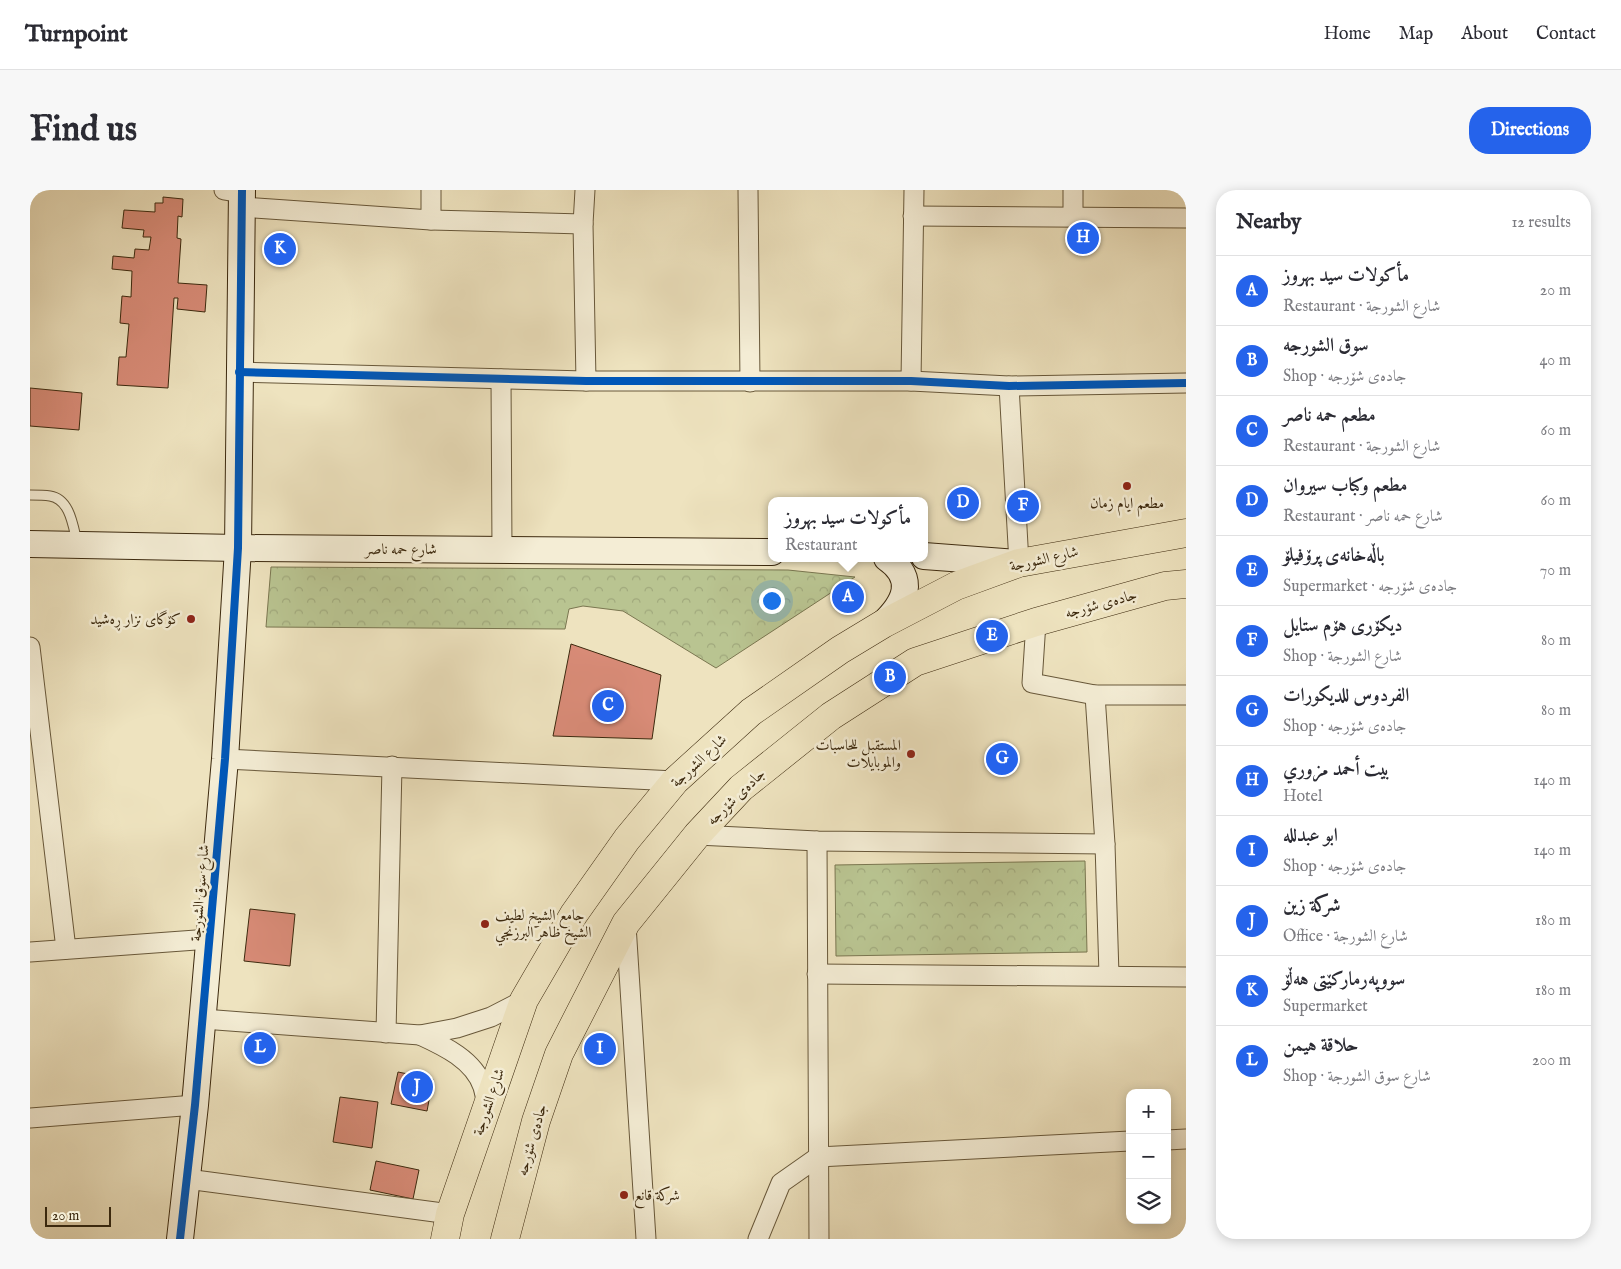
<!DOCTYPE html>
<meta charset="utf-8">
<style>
body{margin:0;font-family:"IM FELL English",Amiri,serif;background:#f7f7f7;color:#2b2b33}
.controls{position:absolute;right:15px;bottom:15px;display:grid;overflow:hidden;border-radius:10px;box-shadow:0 2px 12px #0003}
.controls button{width:45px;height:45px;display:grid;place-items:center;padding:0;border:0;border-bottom:1px solid #e1e1e2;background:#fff;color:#2b2b33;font:25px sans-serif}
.scale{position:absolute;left:15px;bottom:12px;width:66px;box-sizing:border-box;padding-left:5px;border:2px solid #3c290e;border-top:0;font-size:14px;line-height:18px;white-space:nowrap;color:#3c290e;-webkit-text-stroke:4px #f4edd5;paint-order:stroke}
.you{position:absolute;left:741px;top:410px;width:18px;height:18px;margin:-12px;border:4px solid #fff;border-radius:50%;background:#1a73e8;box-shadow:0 0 0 8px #1a73e833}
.badge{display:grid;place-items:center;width:32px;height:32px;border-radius:50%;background:#2563eb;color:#fff;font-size:16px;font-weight:700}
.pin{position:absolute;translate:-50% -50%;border:2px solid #fff;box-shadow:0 1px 5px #0006}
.popup{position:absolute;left:738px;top:307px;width:160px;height:65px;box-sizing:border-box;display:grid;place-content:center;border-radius:10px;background:#fff;filter:drop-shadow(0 1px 4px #0005);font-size:16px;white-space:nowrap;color:#7c7c81}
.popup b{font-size:19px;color:#2b2b33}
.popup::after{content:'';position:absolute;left:50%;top:100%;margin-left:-10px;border:10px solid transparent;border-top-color:#fff}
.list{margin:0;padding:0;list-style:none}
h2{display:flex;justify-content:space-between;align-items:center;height:65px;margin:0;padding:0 20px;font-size:21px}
h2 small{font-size:16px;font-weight:400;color:#7c7c81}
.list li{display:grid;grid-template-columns:32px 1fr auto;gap:15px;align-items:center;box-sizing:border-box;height:70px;padding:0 20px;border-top:1px solid #e1e1e2}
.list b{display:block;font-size:19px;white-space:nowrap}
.list p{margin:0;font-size:16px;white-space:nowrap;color:#7c7c81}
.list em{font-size:16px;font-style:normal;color:#7c7c81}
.icon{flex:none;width:28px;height:28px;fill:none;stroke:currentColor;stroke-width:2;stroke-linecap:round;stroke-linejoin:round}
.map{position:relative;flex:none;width:1156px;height:1049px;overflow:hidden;border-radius:20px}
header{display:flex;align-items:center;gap:30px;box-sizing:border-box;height:70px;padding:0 25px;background:#fff;border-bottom:1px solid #e1e1e2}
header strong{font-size:24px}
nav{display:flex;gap:28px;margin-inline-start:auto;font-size:18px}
.intro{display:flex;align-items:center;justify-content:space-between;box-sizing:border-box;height:120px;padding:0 30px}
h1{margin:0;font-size:35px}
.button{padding:12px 22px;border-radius:20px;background:#2563eb;color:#fff;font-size:18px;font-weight:700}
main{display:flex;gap:30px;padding:0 30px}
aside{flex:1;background:#fff;border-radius:20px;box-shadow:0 2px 12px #0003}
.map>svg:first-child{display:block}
.forest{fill:url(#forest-crowns);stroke:#7a7650}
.building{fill:#d88b77;stroke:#3c290e}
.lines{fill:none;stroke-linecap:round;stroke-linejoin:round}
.lane-casing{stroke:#68583a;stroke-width:11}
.street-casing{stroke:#68583a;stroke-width:21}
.secondary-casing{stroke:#3c290e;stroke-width:28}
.primary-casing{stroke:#3c290e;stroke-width:29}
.lane{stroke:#f4edd5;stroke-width:9}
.street{stroke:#f4edd5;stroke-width:19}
.secondary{stroke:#f4edd5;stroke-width:26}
.primary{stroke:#eee3bf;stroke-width:28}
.cycleway-casing{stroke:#f4edd5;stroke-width:11}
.cycleway{stroke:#0057b8;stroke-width:8}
.poi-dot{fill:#8f2418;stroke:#f4edd5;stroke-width:2}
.labels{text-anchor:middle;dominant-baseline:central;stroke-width:5;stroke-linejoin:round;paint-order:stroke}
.poi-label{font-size:15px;fill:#3c290e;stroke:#f4edd5;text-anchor:end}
.street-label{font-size:15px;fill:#3c290e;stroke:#f4edd5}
</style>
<header>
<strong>Turnpoint</strong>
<nav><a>Home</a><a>Map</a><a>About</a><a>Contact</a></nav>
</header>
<div class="intro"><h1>Find us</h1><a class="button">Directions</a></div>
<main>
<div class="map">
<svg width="1156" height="1049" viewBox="0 0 1156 1049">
<defs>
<pattern id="forest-crowns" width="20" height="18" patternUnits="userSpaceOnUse" patternTransform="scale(1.25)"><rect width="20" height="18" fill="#b9c491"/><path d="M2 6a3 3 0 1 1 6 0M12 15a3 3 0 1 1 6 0" fill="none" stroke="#a0a87c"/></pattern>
</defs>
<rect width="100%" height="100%" fill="#eee3bf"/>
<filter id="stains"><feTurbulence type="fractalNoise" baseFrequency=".004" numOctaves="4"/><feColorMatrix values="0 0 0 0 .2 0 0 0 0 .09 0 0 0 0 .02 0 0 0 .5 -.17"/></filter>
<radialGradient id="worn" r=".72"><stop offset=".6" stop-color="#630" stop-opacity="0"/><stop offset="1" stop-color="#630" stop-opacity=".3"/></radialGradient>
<g class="forest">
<path d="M241,377L758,380L825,387L686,478L593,421L553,416L539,419L535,439L236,437Z"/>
<path d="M1055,671L1057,762L806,766L805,675Z"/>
</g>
<g class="building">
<path d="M133,7L153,9L152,27L148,26L147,48L151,49L148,93L177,95L175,122L147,119L148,108H144L138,198L87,195L89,167H96L99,134L90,133L92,106L101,107L102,81L82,79L83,66L104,68L105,59L119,60L121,47H113L114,40L92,38L94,20L125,22V13H133Z"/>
<path d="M0,198L52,203L49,240L0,236Z"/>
<path d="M541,454L631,485L622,549L523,546Z"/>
<path d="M220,719L265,724L260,776L214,771Z"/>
<path d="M368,882L403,889L397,921L361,914Z"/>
<path d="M310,907L348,912L342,958L303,952Z"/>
<path d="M346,971L389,980L383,1009L340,1000Z"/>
</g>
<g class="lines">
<defs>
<path id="lane" d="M0,305C7,305 14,305 20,306C40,309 43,336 47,352"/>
<g id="street">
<path d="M194,0L212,3"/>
<path d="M401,0V30"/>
<path d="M555,0L553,34L556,191"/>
<path d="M718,0L720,192"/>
<path d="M1043,0V28"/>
<path d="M211,17L401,30L553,34"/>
<path d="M883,26L1156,28"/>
<path d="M209,182L556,191H881L979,196L1156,193"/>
<path d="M471,189L472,360"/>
<path d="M881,191L884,0"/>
<path d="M979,196L989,373"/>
<path d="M1006,432L1002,493L1065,505H1156"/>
<path d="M0,457L36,759"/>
<path d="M1065,505L1075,654L1079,785"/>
<path d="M195,569L645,591"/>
<path d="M667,645L787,651L1075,654"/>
<path d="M787,651L789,1049"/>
<path d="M596,735L616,1049"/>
<path d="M0,762L180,749"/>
<path d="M787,784L1156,787"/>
<path d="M173,829L390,845L427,838L461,827L494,810"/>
<path d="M356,843L362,576"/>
<path d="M390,845C414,856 444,870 453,897C455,904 456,910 457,917"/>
<path d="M0,928L165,915"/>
<path d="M1137,950L1156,949"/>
<path d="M157,989L420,1024"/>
<path d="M728,1049L751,993L788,967L1100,951"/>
</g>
<g id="secondary">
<path d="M0,354L208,358L742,362"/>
<path d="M894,366L989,373"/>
<path d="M853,434C875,413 887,389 857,368"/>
<path d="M150,1049L165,915L195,569L208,358L212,0"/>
</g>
<g id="primary">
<path d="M415,1049L420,1024L494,810L544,724L597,649L645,591L721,522L810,460L853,434L926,396L989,373L1156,343"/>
<path d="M475,1049L506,931L529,864L596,733L667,645L711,598L801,526L885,472L1006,432L1135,396L1156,394"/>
</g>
</defs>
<use href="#lane" class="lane-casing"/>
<use href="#street" class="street-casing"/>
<use href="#secondary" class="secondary-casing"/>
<use href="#primary" class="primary-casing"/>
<use href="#lane" class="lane"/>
<use href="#street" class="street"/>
<use href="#secondary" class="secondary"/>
<use href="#primary" class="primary"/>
<defs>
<g id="cycleway">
<path d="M209,182L556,191H881L979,196L1156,193"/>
<path d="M150,1049L165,915L195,569L208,358L212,0"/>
</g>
</defs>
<use href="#cycleway" class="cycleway-casing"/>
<use href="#cycleway" class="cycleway"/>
</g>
<g class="poi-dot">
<circle cx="1097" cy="296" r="5"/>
<circle cx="161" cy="429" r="5"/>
<circle cx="881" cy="564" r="5"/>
<circle cx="455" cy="734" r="5"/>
<circle cx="594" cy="1005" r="5"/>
</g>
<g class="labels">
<g class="poi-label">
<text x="1097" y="313" text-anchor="middle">مطعم ايام زمان</text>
<text x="151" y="429">کۆگای نزار ڕەشید</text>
<text x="871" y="555">المستقبل للحاسبات<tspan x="871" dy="17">والموبايلات</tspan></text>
<text x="465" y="725" text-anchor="start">جامع الشيخ لطيف<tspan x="465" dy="17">الشيخ ظاهر البرزنجي</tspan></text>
<text x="604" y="1005" text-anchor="start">شركة قانع</text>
</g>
<g class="street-label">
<text x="371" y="359">شارع حمه ناصر</text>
<text transform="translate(1014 369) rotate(-13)">شارع الشورجة</text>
<text transform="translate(1071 414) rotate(-15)">جادەی شۆرجە</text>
<text transform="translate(669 571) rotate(-43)">شارع الشورجة</text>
<text transform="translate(706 607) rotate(-44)">جادەی شۆرجە</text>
<text transform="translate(170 703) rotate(-85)">شارع سوق الشورجة</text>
<text transform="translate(459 912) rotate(-71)">شارع الشورجة</text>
<text transform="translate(502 950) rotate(-74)">جادەی شۆرجە</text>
</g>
</g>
<rect width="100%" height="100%" filter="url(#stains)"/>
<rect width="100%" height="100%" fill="url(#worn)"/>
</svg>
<div class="controls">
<button>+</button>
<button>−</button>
<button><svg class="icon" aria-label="layers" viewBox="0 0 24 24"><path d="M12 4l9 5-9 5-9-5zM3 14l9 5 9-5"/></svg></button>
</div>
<div class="scale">20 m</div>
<div class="you"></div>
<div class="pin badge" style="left:818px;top:407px">A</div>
<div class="popup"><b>مأكولات سيد بهروز</b>Restaurant</div>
<div class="pin badge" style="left:860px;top:487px">B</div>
<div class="pin badge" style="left:578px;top:516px">C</div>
<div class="pin badge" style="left:933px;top:313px">D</div>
<div class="pin badge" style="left:962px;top:446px">E</div>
<div class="pin badge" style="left:993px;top:316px">F</div>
<div class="pin badge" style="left:972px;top:569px">G</div>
<div class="pin badge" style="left:1053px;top:48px">H</div>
<div class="pin badge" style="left:570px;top:859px">I</div>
<div class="pin badge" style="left:387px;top:897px">J</div>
<div class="pin badge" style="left:250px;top:59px">K</div>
<div class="pin badge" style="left:230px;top:858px">L</div>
</div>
<aside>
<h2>Nearby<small>12 results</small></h2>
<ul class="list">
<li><span class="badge">A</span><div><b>مأكولات سيد بهروز</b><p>Restaurant · شارع الشورجة</p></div><em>20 m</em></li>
<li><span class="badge">B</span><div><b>سوق الشورجه</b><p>Shop · جادەی شۆرجە</p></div><em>40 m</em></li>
<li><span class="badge">C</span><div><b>مطعم حمه ناصر</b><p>Restaurant · شارع الشورجة</p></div><em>60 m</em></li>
<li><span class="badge">D</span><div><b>مطعم وكباب سيروان</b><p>Restaurant · شارع حمه ناصر</p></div><em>60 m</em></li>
<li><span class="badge">E</span><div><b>باڵەخانەی پرۆفیلۆ</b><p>Supermarket · جادەی شۆرجە</p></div><em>70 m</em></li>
<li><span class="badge">F</span><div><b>دیکۆری هۆم ستایل</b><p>Shop · شارع الشورجة</p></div><em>80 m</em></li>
<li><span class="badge">G</span><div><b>الفردوس للديكورات</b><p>Shop · جادەی شۆرجە</p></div><em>80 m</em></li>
<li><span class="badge">H</span><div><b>بيت أحمد مزوري</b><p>Hotel</p></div><em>140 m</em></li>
<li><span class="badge">I</span><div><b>ابو عبدلله</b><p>Shop · جادەی شۆرجە</p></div><em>140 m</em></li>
<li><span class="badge">J</span><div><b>شركة زين</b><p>Office · شارع الشورجة</p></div><em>180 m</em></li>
<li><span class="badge">K</span><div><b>سووپەرمارکێتی هەڵۆ</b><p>Supermarket</p></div><em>180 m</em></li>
<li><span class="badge">L</span><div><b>حلاقة هيمن</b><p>Shop · شارع سوق الشورجة</p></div><em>200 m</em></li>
</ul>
</aside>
</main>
